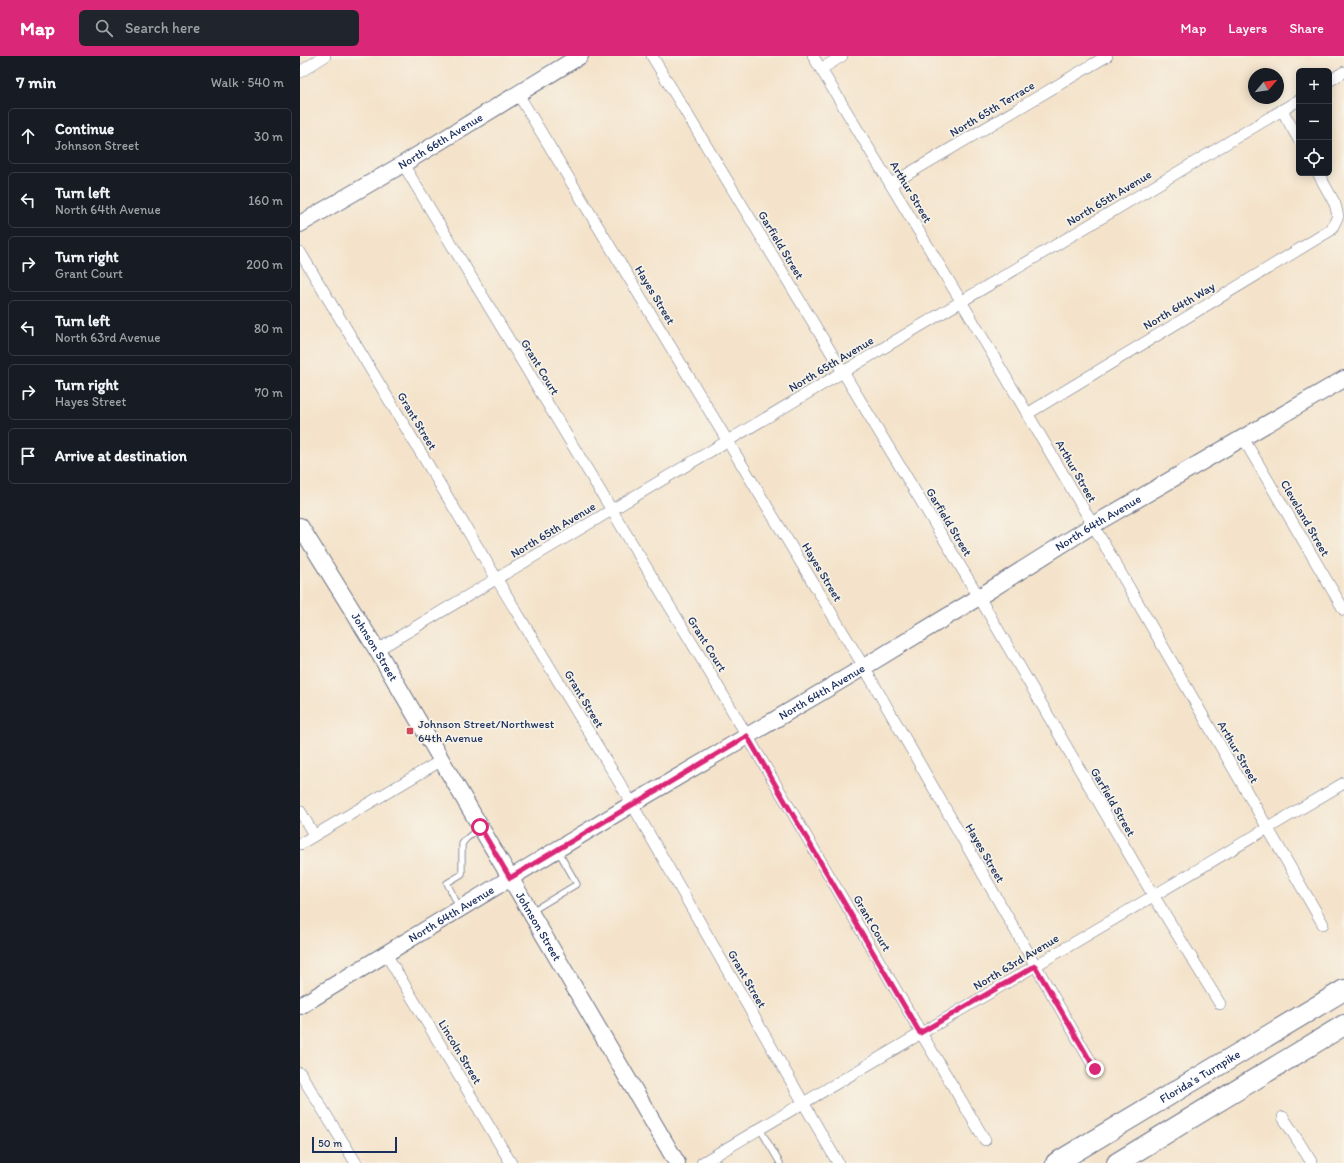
<!DOCTYPE html>
<meta charset="utf-8">
<style>
body{margin:0;font-family:Itim,sans-serif;background:#20242c;color:#f1f3f6}
.controls{position:absolute;right:12px;top:12px;display:grid;overflow:hidden;border-radius:6px;box-shadow:0 2px 10px #0003}
.controls button{width:36px;height:36px;display:grid;place-items:center;padding:0;border:0;border-bottom:1px solid #363941;background:#171b24;color:#f1f3f6;font:20px sans-serif}
.compass{position:absolute;left:948px;top:12px;width:36px;height:36px;border-radius:50%;background:#171b24;box-shadow:0 2px 10px #0003;rotate:61deg}
.scale{position:absolute;left:12px;bottom:10px;width:85px;box-sizing:border-box;padding-left:4px;border:2px solid #1b2f5e;border-top:0;font-size:11px;line-height:14px;white-space:nowrap;color:#1b2f5e;-webkit-text-stroke:3px #f7f3e8;paint-order:stroke}
.stop{position:absolute;width:12px;height:12px;margin:-9px;border:3px solid #db2777;border-radius:50%;background:#fff}
.stop.end{background:#db2777;border-color:#fff;box-shadow:0 1px 4px #0008}
.list{margin:0;padding:0;list-style:none}
h2{display:flex;justify-content:space-between;align-items:center;height:52px;margin:0;padding:0 16px;font-size:17px}
h2 small{font-size:13px;font-weight:400;color:#9ea1a6}
.list li{display:grid;grid-template-columns:26px 1fr auto;gap:12px;align-items:center;box-sizing:border-box;height:56px;margin:0 8px 8px;padding:0 8px;border:1px solid #363941;border-radius:6px}
.list b{display:block;font-size:15px;white-space:nowrap}
.list p{margin:0;font-size:13px;white-space:nowrap;color:#9ea1a6}
.list em{font-size:13px;font-style:normal;color:#9ea1a6}
.icon{flex:none;width:22px;height:22px;fill:none;stroke:currentColor;stroke-width:2;stroke-linecap:round;stroke-linejoin:round}
.map{position:relative;flex:none;width:1044px;height:1107px;overflow:hidden}
header{display:flex;align-items:center;gap:24px;box-sizing:border-box;height:56px;padding:0 20px;background:#db2777;color:#fff}
header strong{font-size:19px}
nav{display:flex;gap:22px;margin-inline-start:auto;font-size:14px}
.search{width:280px;height:36px;background:#20242c;display:flex;align-items:center;gap:10px;box-sizing:border-box;padding:0 14px;border-radius:6px;color:#9ea1a6;font-size:15px}
main{display:flex}
aside{flex:1;background:#171b24}
.map>svg:first-child{display:block}
.lines{fill:none;stroke-linecap:round;stroke-linejoin:round}
.lane-casing{stroke:#676e84;stroke-width:7}
.street-casing{stroke:#676e84;stroke-width:12}
.secondary-casing{stroke:#676e84;stroke-width:18}
.highway-casing{stroke:#676e84;stroke-width:22}
.lane{stroke:#fff;stroke-width:5.5}
.street{stroke:#fff;stroke-width:11}
.secondary{stroke:#fff;stroke-width:16}
.highway{stroke:#fff;stroke-width:20}
.route{stroke:#db2777;stroke-width:5}
.poi-dot{fill:#d1495b;stroke:#f7f3e8;stroke-width:1.5}
.labels{text-anchor:middle;dominant-baseline:central;stroke-width:3.5;stroke-linejoin:round;paint-order:stroke}
.street-label{font-size:12px;fill:#1b2f5e;stroke:#f7f3e8}
.poi-label{font-size:12px;fill:#1b2f5e;stroke:#f7f3e8;text-anchor:start}
</style>
<header>
<strong>Map</strong>
<div class="search"><svg class="icon" aria-label="search" viewBox="0 0 24 24"><circle cx="10" cy="10" r="6"/><path d="M15 15l6 6"/></svg>Search here</div>
<nav><a>Map</a><a>Layers</a><a>Share</a></nav>
</header>
<main>
<aside>
<h2>7 min<small>Walk · 540 m</small></h2>
<ul class="list">
<li><svg class="icon" aria-label="ahead" viewBox="0 0 24 24"><path d="M12 20V5M6 11l6-6 6 6"/></svg><div><b>Continue</b><p>Johnson Street</p></div><em>30 m</em></li>
<li><svg class="icon" aria-label="left" viewBox="0 0 24 24"><path d="M17 20v-9H6M10 6l-5 5 5 5"/></svg><div><b>Turn left</b><p>North 64th Avenue</p></div><em>160 m</em></li>
<li><svg class="icon" aria-label="right" viewBox="0 0 24 24"><path d="M7 20v-9h11M14 6l5 5-5 5"/></svg><div><b>Turn right</b><p>Grant Court</p></div><em>200 m</em></li>
<li><svg class="icon" aria-label="left" viewBox="0 0 24 24"><path d="M17 20v-9H6M10 6l-5 5 5 5"/></svg><div><b>Turn left</b><p>North 63rd Avenue</p></div><em>80 m</em></li>
<li><svg class="icon" aria-label="right" viewBox="0 0 24 24"><path d="M7 20v-9h11M14 6l5 5-5 5"/></svg><div><b>Turn right</b><p>Hayes Street</p></div><em>70 m</em></li>
<li><svg class="icon" aria-label="arrive" viewBox="0 0 24 24"><path d="M6 21V4h12l-3 4 3 4H6"/></svg><div><b>Arrive at destination</b></div></li>
</ul>
</aside>
<div class="map">
<svg width="1044" height="1107" viewBox="0 0 1044 1107">
<rect width="100%" height="100%" fill="#f7f3e8"/>
<filter id="ink" filterUnits="userSpaceOnUse"><feTurbulence type="fractalNoise" baseFrequency=".025" numOctaves="2"/><feDisplacementMap in="SourceGraphic" scale="8" xChannelSelector="R" yChannelSelector="G"/><feConvolveMatrix kernelMatrix="1 2 1 2 8 2 1 2 1" color-interpolation-filters="sRGB"/></filter>
<filter id="wash" filterUnits="userSpaceOnUse"><feTurbulence type="fractalNoise" baseFrequency=".012" numOctaves="4" result="noise"/><feDisplacementMap in="SourceGraphic" scale="16" xChannelSelector="R" yChannelSelector="G"/><feGaussianBlur stdDeviation="0.9" result="paint"/><feColorMatrix in="noise" values="0 0 0 0 0 0 0 0 0 0 0 0 0 0 0 0 0 1.4 0 .05"/><feComposite in="paint" operator="in"/></filter>
<g filter="url(#wash)">
<rect width="100%" height="100%" fill="#f4e3ca"/>
</g>
<g filter="url(#ink)">
<g class="lines">
<defs>
<g id="lane">
<path d="M159,851L147,827L162,818V788L166,783L180,771"/>
<path d="M232,855L277,828L258,795"/>
<path d="M460,1073L480,1107"/>
</g>
<g id="street">
<path d="M352,0L679,541L853,839L920,948"/>
<path d="M513,0L661,245L793,469L1023,868"/>
<path d="M521,13L542,0"/>
<path d="M0,16L25,0"/>
<path d="M1029,25L1044,16"/>
<path d="M218,38L564,611L795,1013"/>
<path d="M982,54L999,84"/>
<path d="M103,108L410,617L488,749L621,977L685,1084"/>
<path d="M591,128L807,0"/>
<path d="M0,196L325,736L538,1107"/>
<path d="M727,358L1031,174L1038,160L1035,148L1018,117"/>
<path d="M943,382L1044,554"/>
<path d="M77,594L999,44"/>
<path d="M0,755L14,779"/>
<path d="M0,788L142,704"/>
<path d="M86,898L211,1107"/>
<path d="M0,1017L56,1107"/>
<path d="M983,1061L1012,1107"/>
<path d="M402,1107L1044,727"/>
</g>
<g id="secondary">
<path id="s1" d="M0,168L103,108L280,0"/>
<path id="s2" d="M0,470L77,594L377,1107"/>
<path id="s3" d="M0,950L332,748L564,611L679,541L793,469L1044,323"/>
</g>
<g id="highway">
<path id="s4" d="M756,1107L1044,934"/>
<path d="M817,1107L1044,969"/>
</g>
</defs>
<use href="#lane" class="lane-casing"/>
<use href="#street" class="street-casing"/>
<use href="#secondary" class="secondary-casing"/>
<use href="#highway" class="highway-casing"/>
<use href="#lane" class="lane"/>
<use href="#street" class="street"/>
<use href="#secondary" class="secondary"/>
<use href="#highway" class="highway"/>
</g>
</g>
<g class="lines" filter="url(#ink)">
<path class="route" d="M180,771L210,822L447,680L620,977L735,910L795,1013"/>
</g>
<rect class="poi-dot" x="106" y="671" width="8" height="8" rx="2"/>
<g class="labels">
<g class="street-label">
<text transform="translate(692 53) rotate(-31)">North 65th Terrace</text>
<text stroke="none"><textPath href="#s1" startOffset="163">North 66th Avenue</textPath></text>
<text transform="translate(611 136) rotate(59)">Arthur Street</text>
<text transform="translate(809 142) rotate(-31)">North 65th Avenue</text>
<text transform="translate(481 189) rotate(59)">Garfield Street</text>
<text transform="translate(355 239) rotate(59)">Hayes Street</text>
<text transform="translate(879 250) rotate(-31)">North 64th Way</text>
<text transform="translate(531 308) rotate(-31)">North 65th Avenue</text>
<text transform="translate(240 311) rotate(59)">Grant Court</text>
<text transform="translate(117 365) rotate(59)">Grant Street</text>
<text transform="translate(776 415) rotate(60)">Arthur Street</text>
<text transform="translate(1005 462) rotate(60)">Cleveland Street</text>
<text transform="translate(649 466) rotate(59)">Garfield Street</text>
<text stroke="none"><textPath href="#s3" startOffset="933">North 64th Avenue</textPath></text>
<text transform="translate(253 474) rotate(-31)">North 65th Avenue</text>
<text transform="translate(522 516) rotate(59)">Hayes Street</text>
<text transform="translate(407 588) rotate(58)">Grant Court</text>
<text stroke="none"><textPath href="#s2" startOffset="142">Johnson Street</textPath></text>
<text stroke="none"><textPath href="#s3" startOffset="609">North 64th Avenue</textPath></text>
<text transform="translate(284 643) rotate(59)">Grant Street</text>
<text transform="translate(938 696) rotate(60)">Arthur Street</text>
<text transform="translate(813 746) rotate(60)">Garfield Street</text>
<text transform="translate(685 797) rotate(60)">Hayes Street</text>
<text stroke="none"><textPath href="#s3" startOffset="177">North 64th Avenue</textPath></text>
<text transform="translate(572 867) rotate(60)">Grant Court</text>
<text stroke="none"><textPath href="#s2" startOffset="466">Johnson Street</textPath></text>
<text transform="translate(716 906) rotate(-31)">North 63rd Avenue</text>
<text transform="translate(447 923) rotate(60)">Grant Street</text>
<text transform="translate(160 996) rotate(59)">Lincoln Street</text>
<text stroke="none"><textPath href="#s4" startOffset="168">Florida's Turnpike</textPath></text>
</g>
<g class="poi-label">
<text x="118" y="668">Johnson Street/Northwest<tspan x="118" dy="14">64th Avenue</tspan></text>
</g>
</g>
</svg>
<div class="controls">
<button>+</button>
<button>−</button>
<button><svg class="icon" aria-label="locate" viewBox="0 0 24 24"><circle cx="12" cy="12" r="6"/><path d="M12 2v4M12 18v4M2 12h4M18 12h4"/></svg></button>
</div>
<svg class="compass" viewBox="-18 -18 36 36"><path d="M0-13l5 13h-10z" fill="#e53935"/><path d="M0 13l5-13h-10z" fill="#9ea1a6"/></svg>
<div class="scale">50 m</div>
<div class="stop" style="left:180px;top:771px"></div>
<div class="stop end" style="left:795px;top:1013px"></div>
</div>
</main>
